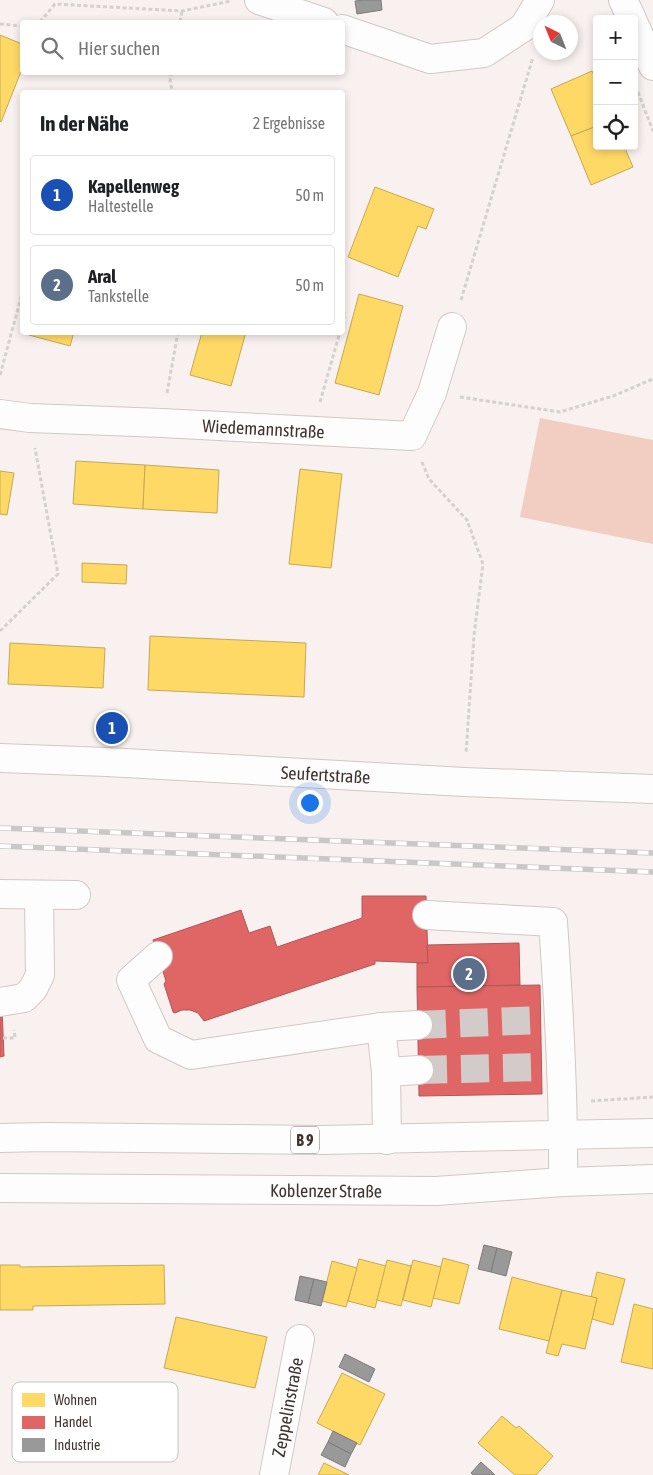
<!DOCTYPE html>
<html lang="de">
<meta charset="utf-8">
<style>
body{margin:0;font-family:"Asap Condensed",sans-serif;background:#f6f6f6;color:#202124}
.controls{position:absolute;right:15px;top:15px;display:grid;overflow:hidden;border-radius:5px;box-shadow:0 2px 8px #0003}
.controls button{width:45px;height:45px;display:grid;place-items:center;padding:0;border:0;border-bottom:1px solid #e0e0e0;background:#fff;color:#202124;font:25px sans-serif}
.compass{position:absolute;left:533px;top:15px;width:45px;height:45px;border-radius:50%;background:#fff;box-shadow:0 2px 8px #0003;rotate:317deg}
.you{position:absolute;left:309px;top:802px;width:18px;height:18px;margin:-12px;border:4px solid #fff;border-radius:50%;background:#1a73e8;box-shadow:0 0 0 8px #1a73e833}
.badge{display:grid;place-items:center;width:32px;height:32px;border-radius:50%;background:#0b8043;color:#fff;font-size:16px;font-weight:700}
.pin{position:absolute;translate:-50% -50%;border:2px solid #fff;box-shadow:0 1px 5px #0006}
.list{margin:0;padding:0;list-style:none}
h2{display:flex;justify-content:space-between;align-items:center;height:65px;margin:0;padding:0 20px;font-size:21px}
h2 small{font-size:16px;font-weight:400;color:#757577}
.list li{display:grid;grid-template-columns:32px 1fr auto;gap:15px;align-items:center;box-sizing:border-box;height:80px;margin:0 10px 10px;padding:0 10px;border:1px solid #e0e0e0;border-radius:5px}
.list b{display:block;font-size:19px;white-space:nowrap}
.list p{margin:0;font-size:16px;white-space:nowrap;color:#757577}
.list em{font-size:16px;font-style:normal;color:#757577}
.icon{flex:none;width:28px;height:28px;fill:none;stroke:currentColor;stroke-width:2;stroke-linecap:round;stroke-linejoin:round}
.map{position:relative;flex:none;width:653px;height:1475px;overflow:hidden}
.search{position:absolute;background:#fff;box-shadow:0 2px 8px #0003;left:20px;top:20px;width:325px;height:55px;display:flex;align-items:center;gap:12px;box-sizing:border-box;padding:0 18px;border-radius:5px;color:#757577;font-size:19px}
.panel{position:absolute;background:#fff;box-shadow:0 2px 8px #0003;left:20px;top:90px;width:325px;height:245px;border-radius:5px}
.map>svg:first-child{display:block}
.green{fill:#f2cdc2}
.homes{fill:#ffd966;stroke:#c6a856}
.shops{fill:#e06666;stroke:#b05756}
.industry{fill:#999;stroke:#7e7b7a}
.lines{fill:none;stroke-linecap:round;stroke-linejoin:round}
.minor-tunnel{stroke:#d3cbc9;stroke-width:28;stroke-dasharray:28 14;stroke-linecap:butt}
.minor-casing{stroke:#d1c8c6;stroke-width:30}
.major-casing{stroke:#d1c8c6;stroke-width:30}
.path{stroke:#d4d1d0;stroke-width:3;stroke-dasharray:4 2.5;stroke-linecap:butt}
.minor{stroke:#fefdfd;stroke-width:28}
.major{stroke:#fefdfd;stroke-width:28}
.rail-casing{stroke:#cac7c7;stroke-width:5.5}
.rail{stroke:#fff;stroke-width:4;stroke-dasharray:11;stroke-linecap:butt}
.labels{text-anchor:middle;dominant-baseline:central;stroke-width:5;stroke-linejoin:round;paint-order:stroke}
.shield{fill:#fff;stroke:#79716f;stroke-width:1}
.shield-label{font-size:16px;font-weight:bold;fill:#403431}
.street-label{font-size:18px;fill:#403431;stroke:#fff}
.key{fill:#fff;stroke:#c6c2c1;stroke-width:1}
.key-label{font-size:14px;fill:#403431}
</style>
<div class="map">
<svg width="653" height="1475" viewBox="0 0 653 1475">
<rect width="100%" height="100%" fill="#f8f1ef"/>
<path class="green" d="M540,418L653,440V544L520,517Z"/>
<g class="homes">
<path d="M0,35L22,44V69L1,122L0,121Z"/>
<path d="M592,71L597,82V126L571,136L551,89Z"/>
<path d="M597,126V146H624L633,167L591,185L571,136Z"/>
<path d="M375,187L434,209L426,229L418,226L398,277L348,257Z"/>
<path d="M359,294L403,306L379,395L335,383Z"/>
<path d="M30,332H74L70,346L29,335Z"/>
<path d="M202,332H246L231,386L190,375Z"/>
<path d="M76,461L145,465L143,509L73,504Z"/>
<path d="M145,465L219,470L217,513L143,509Z"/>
<path d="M300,469L342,474L331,568L289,564Z"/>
<path d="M0,471L14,473L7,515L0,514Z"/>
<path d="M82,563L127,565L126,584L82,582Z"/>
<path d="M150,636L306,643L304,697L148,690Z"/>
<path d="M10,643L105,648L103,688L8,684Z"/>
<path d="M443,1258L469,1265L459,1304L433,1298Z"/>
<path d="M359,1259L386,1266L375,1308L348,1301Z"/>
<path d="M387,1260L411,1266L401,1306L377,1300Z"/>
<path d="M413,1260L441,1267L431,1307L403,1300Z"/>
<path d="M332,1261L357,1268L346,1307L322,1301Z"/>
<path d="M0,1265H20V1267L164,1265L165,1304L33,1306V1310H0Z"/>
<path d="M597,1272L625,1279L613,1325L592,1319L597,1298L591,1297Z"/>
<path d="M512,1277L562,1290L549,1341L499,1329Z"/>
<path d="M562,1290L597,1298L585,1349L562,1344L558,1356L546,1353Z"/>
<path d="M634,1304L653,1309V1369L621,1362Z"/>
<path d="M176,1317L267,1337L255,1388L164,1368Z"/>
<path d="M342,1373L385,1394L360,1445L317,1423Z"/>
<path d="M502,1416L516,1428L519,1426L553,1456L536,1475H515L478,1443Z"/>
<path d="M324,1463L349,1475H318Z"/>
</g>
<g class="shops">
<path d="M362,896H426L428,963L375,961V964L204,1021L198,1013L190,1010H182L175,1013L173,1012L164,984L166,981L153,940L241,910L249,933L270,926L277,947L362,918Z"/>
<path d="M519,943L520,985L417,987V963H428L427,945Z"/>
<path d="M540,985L542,1094L419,1096L417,987Z"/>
<path d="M0,1009H2L4,1056L0,1057Z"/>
</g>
<g class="industry">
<path d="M364,0H381L382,10L357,14L355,1Z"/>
<path d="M484,1245L497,1248L491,1272L478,1269Z"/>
<path d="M497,1248L512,1252L506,1276L491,1272Z"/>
<path d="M300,1276L314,1279L308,1303L295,1300Z"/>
<path d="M314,1279L327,1282L321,1306L308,1303Z"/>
<path d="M345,1354L375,1369L369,1382L339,1367Z"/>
<path d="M333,1431L357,1443L351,1454L328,1442Z"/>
<path d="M328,1442L351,1454L345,1467L321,1455Z"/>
<path d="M481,1462L495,1475H473L471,1473Z"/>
</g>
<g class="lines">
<g class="minor-tunnel">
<path d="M418,1025L541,1020"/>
<path d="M419,1070L542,1067"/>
</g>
<defs>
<g id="minor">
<path d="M259,0L324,22"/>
<path d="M623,0L632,19"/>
<path d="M634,24L653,66"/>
<path d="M342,29L430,59L484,53L524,27L540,0"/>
<path id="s1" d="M0,414L30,418L162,423L412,436L432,393L452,327"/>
<path id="s2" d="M0,758L107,762L464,782L653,789"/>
<path d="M0,894L76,895"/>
<path d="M427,915L553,922C559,1008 564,1095 563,1182"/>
<path d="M158,956L131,980L158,1039L191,1055L381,1027L418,1025"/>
<path d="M0,1002L24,998L33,989L40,975L39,895"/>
<path d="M381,1027L386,1072L387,1140"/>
<path d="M386,1072L419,1070"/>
<path id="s3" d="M274,1475L300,1339"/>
</g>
<g id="major">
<path d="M0,1138L46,1137L323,1140L653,1133"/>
<path id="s4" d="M0,1188L436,1191L563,1182L653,1179"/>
</g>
</defs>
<use href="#minor" class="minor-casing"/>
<use href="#major" class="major-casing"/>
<g class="path">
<path d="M40,22L55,4L182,11L231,1"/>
<path d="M180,22L182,11"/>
<path d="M0,24L22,26"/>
<path d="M171,72L170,83L173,92"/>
<path d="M638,92L653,131"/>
<path d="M461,300L533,57"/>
<path d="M342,311L345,314L342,323"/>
<path d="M0,375L22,294"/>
<path d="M167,393L178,332"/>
<path d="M460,397L560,412L613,396L653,379"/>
<path d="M320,402L340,332"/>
<path d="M422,462L429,479L467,520L483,564L474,635L466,754"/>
<path d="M0,631L58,574L35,448"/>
<path d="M3,1038H15L14,1030"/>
<path d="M591,1101L653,1097"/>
</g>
<use href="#minor" class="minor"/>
<use href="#major" class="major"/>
<defs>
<g id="rail">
<path d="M0,828L653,853"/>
<path d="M0,846L653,872"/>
</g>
</defs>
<use href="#rail" class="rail-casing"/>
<use href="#rail" class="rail"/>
</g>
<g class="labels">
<rect class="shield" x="291" y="1126.5" width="28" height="27" rx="4"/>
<g class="shield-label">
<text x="305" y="1140">B 9</text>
</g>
<g class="street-label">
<text stroke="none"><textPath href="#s1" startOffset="264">Wiedemannstraße</textPath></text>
<text stroke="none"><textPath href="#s2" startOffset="326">Seufertstraße</textPath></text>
<text stroke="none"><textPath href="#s4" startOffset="326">Koblenzer Straße</textPath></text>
<text stroke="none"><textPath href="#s3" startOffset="69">Zeppelinstraße</textPath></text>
</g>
</g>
<rect x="12" y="1382" width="166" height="80" rx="8" class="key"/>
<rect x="22" y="1393" width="23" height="14" fill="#ffd966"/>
<rect x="22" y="1416" width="23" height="13" fill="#e06666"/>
<rect x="22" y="1438" width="23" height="14" fill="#999"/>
<g class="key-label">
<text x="54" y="1405">Wohnen</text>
<text x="54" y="1427">Handel</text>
<text x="54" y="1450">Industrie</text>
</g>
</svg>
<div class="controls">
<button>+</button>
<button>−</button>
<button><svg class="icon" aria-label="locate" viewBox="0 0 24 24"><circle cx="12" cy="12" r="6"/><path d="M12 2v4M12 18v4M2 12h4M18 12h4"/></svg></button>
</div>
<svg class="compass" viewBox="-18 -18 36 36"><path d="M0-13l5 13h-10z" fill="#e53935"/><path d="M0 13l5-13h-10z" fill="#757577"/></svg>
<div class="you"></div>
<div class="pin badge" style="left:112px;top:728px;background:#1a4fb4">1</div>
<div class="pin badge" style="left:469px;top:974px;background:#5c6f8a">2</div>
<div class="search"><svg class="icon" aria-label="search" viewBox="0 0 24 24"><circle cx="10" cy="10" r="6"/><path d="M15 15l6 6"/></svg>Hier suchen</div>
<section class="panel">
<h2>In der Nähe<small>2 Ergebnisse</small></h2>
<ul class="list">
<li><span class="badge" style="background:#1a4fb4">1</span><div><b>Kapellenweg</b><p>Haltestelle</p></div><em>50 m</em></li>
<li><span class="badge" style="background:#5c6f8a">2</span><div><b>Aral</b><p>Tankstelle</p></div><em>50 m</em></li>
</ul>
</section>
</div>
